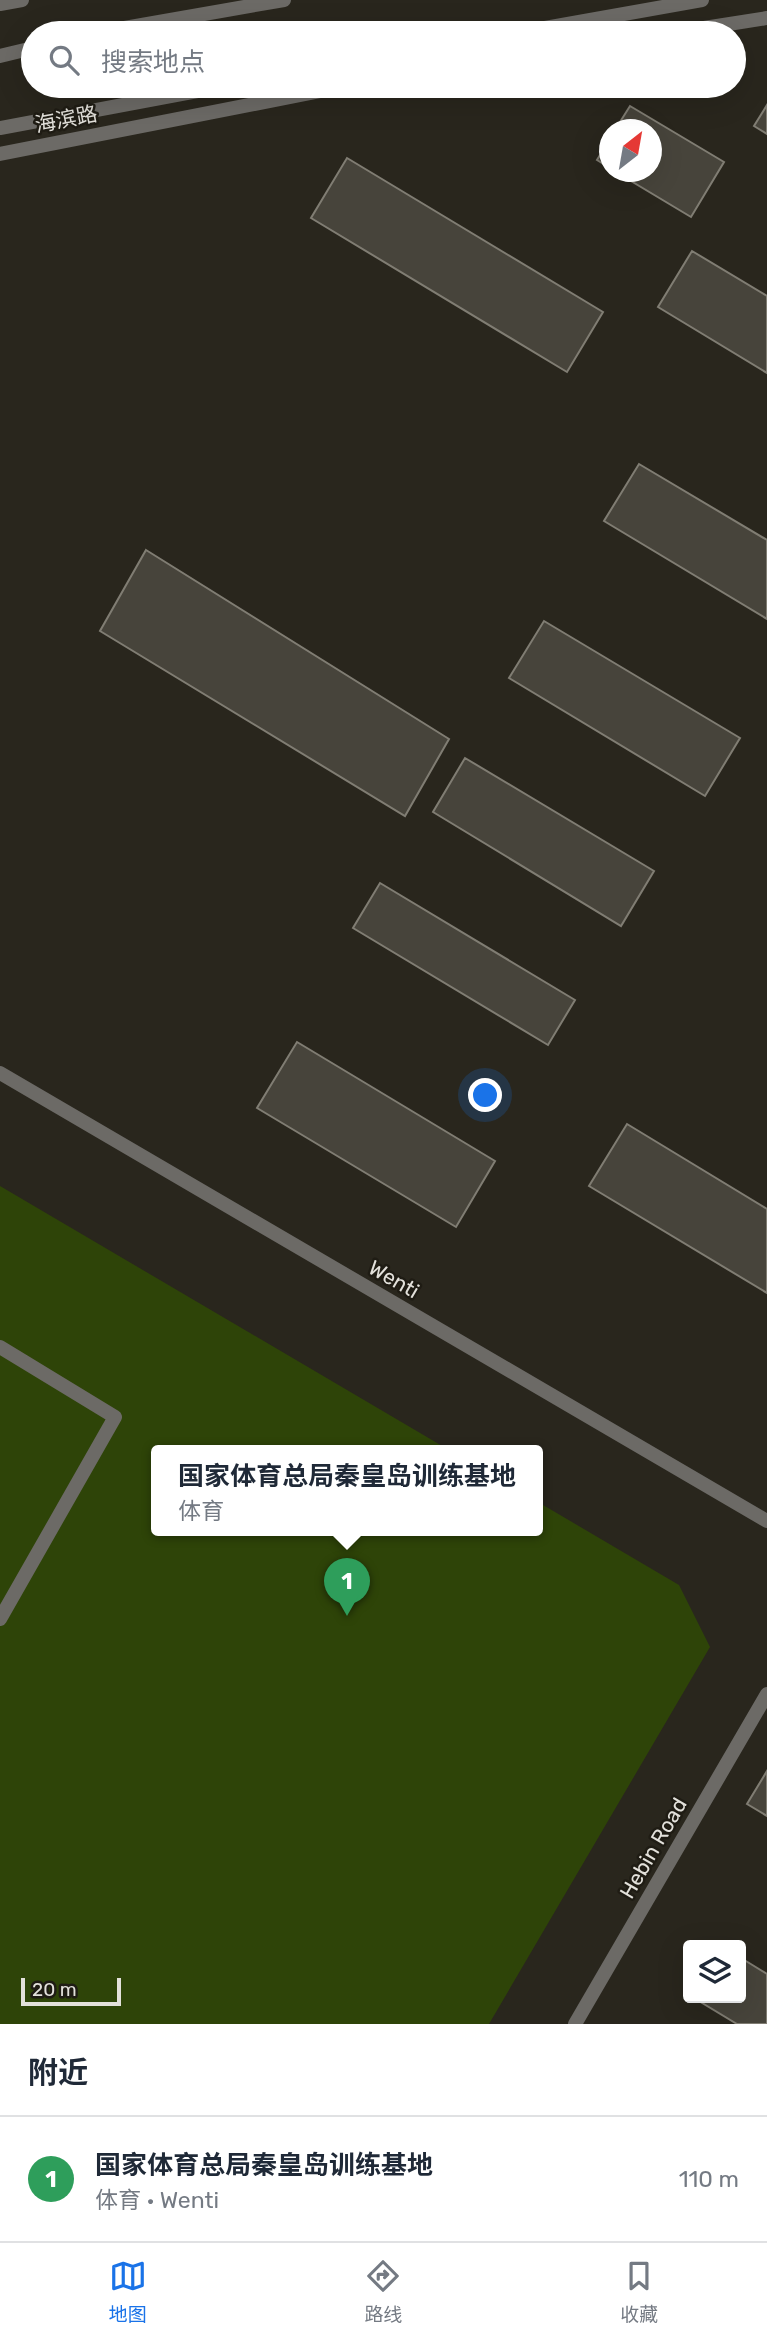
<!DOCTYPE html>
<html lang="zh">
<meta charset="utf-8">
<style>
body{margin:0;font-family:Rubik,"Noto Sans SC",sans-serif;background:#f6f6f7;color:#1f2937}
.controls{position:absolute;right:21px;bottom:21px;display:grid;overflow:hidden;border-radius:7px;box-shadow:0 7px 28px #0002}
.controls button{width:63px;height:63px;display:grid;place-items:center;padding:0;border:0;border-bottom:2px solid #e0e1e3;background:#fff;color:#1f2937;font:35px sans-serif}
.compass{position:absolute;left:599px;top:119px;width:63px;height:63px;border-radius:50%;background:#fff;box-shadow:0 7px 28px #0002;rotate:31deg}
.scale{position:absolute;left:21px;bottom:18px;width:100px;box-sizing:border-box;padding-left:7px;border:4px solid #e3e1db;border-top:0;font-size:19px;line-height:24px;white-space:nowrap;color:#e3e1db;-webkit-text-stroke:5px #1f1c14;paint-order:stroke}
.you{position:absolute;left:486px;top:1096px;width:24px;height:24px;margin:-18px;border:5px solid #fff;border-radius:50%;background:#1a73e8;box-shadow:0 0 0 10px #1a73e833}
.badge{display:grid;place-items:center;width:46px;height:46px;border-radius:50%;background:#1a73e8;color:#fff;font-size:23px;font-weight:700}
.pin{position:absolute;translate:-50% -58px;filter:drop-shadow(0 2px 4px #0008)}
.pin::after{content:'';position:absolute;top:37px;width:24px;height:21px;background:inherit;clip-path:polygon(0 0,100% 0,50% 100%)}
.popup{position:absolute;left:151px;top:1445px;width:392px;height:91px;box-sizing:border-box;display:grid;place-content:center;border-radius:7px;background:#fff;filter:drop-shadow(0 2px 5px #0005);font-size:23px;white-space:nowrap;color:#747a83}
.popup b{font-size:26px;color:#1f2937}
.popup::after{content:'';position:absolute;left:50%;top:100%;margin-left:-14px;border:14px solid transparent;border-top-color:#fff}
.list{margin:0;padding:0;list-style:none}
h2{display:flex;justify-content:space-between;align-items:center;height:91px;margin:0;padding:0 28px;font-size:30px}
h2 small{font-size:23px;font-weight:400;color:#747a83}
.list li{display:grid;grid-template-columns:46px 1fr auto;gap:21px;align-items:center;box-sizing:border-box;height:126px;padding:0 28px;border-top:2px solid #e0e1e3}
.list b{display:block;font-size:26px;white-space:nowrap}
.list p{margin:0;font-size:23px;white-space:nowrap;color:#747a83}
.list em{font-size:23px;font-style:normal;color:#747a83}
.icon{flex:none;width:38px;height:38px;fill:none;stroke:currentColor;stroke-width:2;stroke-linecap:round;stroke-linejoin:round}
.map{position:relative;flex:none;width:767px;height:2024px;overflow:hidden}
.search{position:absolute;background:#fff;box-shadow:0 7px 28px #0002;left:21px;right:21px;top:21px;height:77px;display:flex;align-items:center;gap:18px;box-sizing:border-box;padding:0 24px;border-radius:38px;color:#747a83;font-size:26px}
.sheet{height:217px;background:#fff}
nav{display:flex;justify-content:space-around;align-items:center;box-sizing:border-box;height:98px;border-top:2px solid #e0e1e3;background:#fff;font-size:19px;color:#747a83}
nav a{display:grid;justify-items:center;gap:4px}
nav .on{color:#1a73e8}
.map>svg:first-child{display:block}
.green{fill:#2e4408}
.building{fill:#47443b;stroke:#807d73;stroke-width:2}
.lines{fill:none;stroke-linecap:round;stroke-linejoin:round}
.service{stroke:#6c6a66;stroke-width:14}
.minor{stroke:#6c6a66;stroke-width:14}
.tertiary{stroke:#6c6a66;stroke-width:14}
.labels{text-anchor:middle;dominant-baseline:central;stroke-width:5;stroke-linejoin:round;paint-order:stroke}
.street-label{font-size:21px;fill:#e3e1db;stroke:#1f1c14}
</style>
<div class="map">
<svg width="767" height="2024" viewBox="0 0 767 2024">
<rect width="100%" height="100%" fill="#29261d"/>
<path class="green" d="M0,1186L449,1450H156V1530H538V1502L679,1585L710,1647L489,2024H0Z"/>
<g class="building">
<path d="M767,105V134L754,126Z"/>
<path d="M630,106L724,162L691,217L616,172H652V130H615Z"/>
<path d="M610,139V168L597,160Z"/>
<path d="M347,158L603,312L567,372L311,218Z"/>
<path d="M692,251L767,296V373L658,307Z"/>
<path d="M639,464L767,540V619L604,521Z"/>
<path d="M146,550L449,739L405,816L100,631Z"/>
<path d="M544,621L740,738L705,796L509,678Z"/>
<path d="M465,758L654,871L621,926L433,812Z"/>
<path d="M380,883L575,1000L548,1045L353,928Z"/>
<path d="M297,1042L495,1161L456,1227L257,1108Z"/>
<path d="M627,1124L767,1209V1293L589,1186Z"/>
<path d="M767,1771V1816L747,1804Z"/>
<path d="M741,1958L767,1974V2024H737L694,1998H741Z"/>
</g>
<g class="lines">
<path class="service" d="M0,1347L115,1417L0,1619"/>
<path class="minor" d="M0,1073L767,1521"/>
<g class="tertiary">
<path d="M0,4L22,0"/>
<path d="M96,33L284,0"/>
<path d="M517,33L702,0"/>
<path d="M672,33L767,18"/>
<path d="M0,56L33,48"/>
<path d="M0,128L224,86"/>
<path d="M0,154L346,86"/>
<path d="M575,2024L767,1694"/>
</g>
</g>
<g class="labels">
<g class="street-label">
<text transform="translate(66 119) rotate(-11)">海滨路</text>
<text transform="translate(394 1279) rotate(30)">Wenti</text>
<text transform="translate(653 1848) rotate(-60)">Hebin Road</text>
</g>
</g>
</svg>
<div class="controls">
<button><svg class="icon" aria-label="layers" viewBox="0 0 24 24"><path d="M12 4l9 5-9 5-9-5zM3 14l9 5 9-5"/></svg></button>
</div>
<svg class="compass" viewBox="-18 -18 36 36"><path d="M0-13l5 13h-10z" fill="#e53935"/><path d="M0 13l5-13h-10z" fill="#747a83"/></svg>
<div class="scale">20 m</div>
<div class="you"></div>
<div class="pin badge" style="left:347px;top:1616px;background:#2e9e5b">1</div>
<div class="popup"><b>国家体育总局秦皇岛训练基地</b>体育</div>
<div class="search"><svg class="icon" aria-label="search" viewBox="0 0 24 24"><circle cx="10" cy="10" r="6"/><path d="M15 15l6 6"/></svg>搜索地点</div>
</div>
<section class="sheet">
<h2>附近<small></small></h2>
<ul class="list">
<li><span class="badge" style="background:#2e9e5b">1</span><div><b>国家体育总局秦皇岛训练基地</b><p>体育 · Wenti</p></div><em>110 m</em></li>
</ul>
</section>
<nav>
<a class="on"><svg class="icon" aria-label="map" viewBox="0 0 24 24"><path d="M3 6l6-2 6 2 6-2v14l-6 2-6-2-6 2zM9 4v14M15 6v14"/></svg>地图</a>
<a><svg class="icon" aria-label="directions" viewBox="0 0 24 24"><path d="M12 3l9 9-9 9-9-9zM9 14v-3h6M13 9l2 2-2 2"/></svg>路线</a>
<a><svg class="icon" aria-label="saved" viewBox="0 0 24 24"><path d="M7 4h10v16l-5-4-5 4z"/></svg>收藏</a>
</nav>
